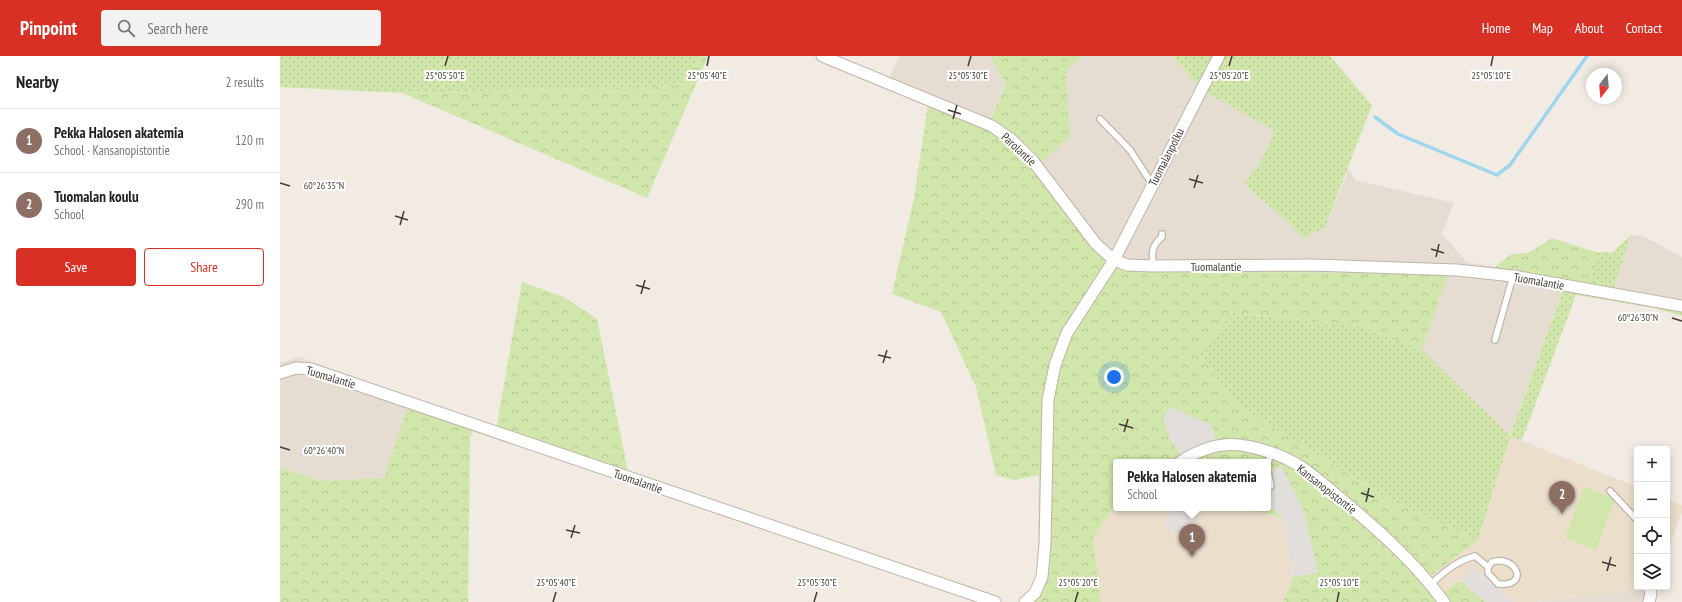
<!DOCTYPE html>
<meta charset="utf-8">
<style>
body{margin:0;font-family:"PT Sans Narrow",sans-serif;background:#f2f2f2;color:#222}
.controls{position:absolute;right:12px;bottom:12px;display:grid;overflow:hidden;border-radius:4px;box-shadow:0 2px 10px #0003}
.controls button{width:36px;height:36px;display:grid;place-items:center;padding:0;border:0;border-bottom:1px solid #e0e0e0;background:#fff;color:#222;font:20px sans-serif}
.compass{position:absolute;left:1306px;top:12px;width:36px;height:36px;border-radius:50%;background:#fff;box-shadow:0 2px 10px #0003;rotate:196deg}
.you{position:absolute;left:834px;top:321px;width:14px;height:14px;margin:-10px;border:3px solid #fff;border-radius:50%;background:#1a73e8;box-shadow:0 0 0 6px #1a73e833}
.badge{display:grid;place-items:center;width:26px;height:26px;border-radius:50%;background:#d93025;color:#fff;font-size:13px;font-weight:700}
.pin{position:absolute;translate:-50% -33px;filter:drop-shadow(0 1px 2px #0008)}
.pin::after{content:'';position:absolute;top:21px;width:14px;height:12px;background:inherit;clip-path:polygon(0 0,100% 0,50% 100%)}
.popup{position:absolute;left:833px;top:403px;width:158px;height:52px;box-sizing:border-box;display:grid;place-content:center;border-radius:4px;background:#fff;filter:drop-shadow(0 1px 3px #0005);font-size:13px;white-space:nowrap;color:#767676}
.popup b{font-size:15px;color:#222}
.popup::after{content:'';position:absolute;left:50%;top:100%;margin-left:-8px;border:8px solid transparent;border-top-color:#fff}
.list{margin:0;padding:0;list-style:none}
h2{display:flex;justify-content:space-between;align-items:center;height:52px;margin:0;padding:0 16px;font-size:17px}
h2 small{font-size:13px;font-weight:400;color:#767676}
.list li{display:grid;grid-template-columns:26px 1fr auto;gap:12px;align-items:center;box-sizing:border-box;height:64px;padding:0 16px;border-top:1px solid #e0e0e0}
.list b{display:block;font-size:15px;white-space:nowrap}
.list p{margin:0;font-size:13px;white-space:nowrap;color:#767676}
.list em{font-size:13px;font-style:normal;color:#767676}
.actions{display:flex;gap:8px;padding:12px 16px}
.actions a{flex:1;padding:9px 0;border:1px solid #d93025;border-radius:4px;text-align:center;font-size:14px;color:#d93025}
.actions .main{background:#d93025;color:#fff}
.icon{flex:none;width:22px;height:22px;fill:none;stroke:currentColor;stroke-width:2;stroke-linecap:round;stroke-linejoin:round}
.map{position:relative;flex:none;width:1402px;height:546px;overflow:hidden}
header{display:flex;align-items:center;gap:24px;box-sizing:border-box;height:56px;padding:0 20px;background:#d93025;color:#fff}
header strong{font-size:19px}
nav{display:flex;gap:22px;margin-inline-start:auto;font-size:14px}
.search{width:280px;height:36px;background:#f2f2f2;display:flex;align-items:center;gap:10px;box-sizing:border-box;padding:0 14px;border-radius:4px;color:#767676;font-size:15px}
main{display:flex}
aside{flex:1;background:#fff}
.map>svg:first-child{display:block}
.residential{fill:#e5ddd1}
.education{fill:#ebdfcc}
.grass{fill:url(#grass-dots)}
.forest{fill:url(#forest-crowns)}
.garden{fill:#d1e6ab}
.parking{fill:#e1dedb}
.lines{fill:none;stroke-linecap:round;stroke-linejoin:round}
.stream{stroke:#9ed5ef;stroke-width:3.5}
.lane-casing{stroke:#bfb5a8;stroke-width:8}
.street-casing{stroke:#bfb5a8;stroke-width:13}
.lane{stroke:#fff;stroke-width:5.5}
.street{stroke:#fff;stroke-width:11}
.ticks{fill:none;stroke:#433b33;stroke-width:1.5}
.labels{text-anchor:middle;dominant-baseline:central;stroke-width:4;stroke-linejoin:round;paint-order:stroke}
.street-label{font-size:12px;fill:#433b33;stroke:#fff}
.ticks-label{font-size:10px;text-anchor:middle;fill:#433b33;stroke:#fff;stroke-width:4;stroke-linejoin:round;paint-order:stroke}
</style>
<header>
<strong>Pinpoint</strong>
<div class="search"><svg class="icon" aria-label="search" viewBox="0 0 24 24"><circle cx="10" cy="10" r="6"/><path d="M15 15l6 6"/></svg>Search here</div>
<nav><a>Home</a><a>Map</a><a>About</a><a>Contact</a></nav>
</header>
<main>
<aside>
<h2>Nearby<small>2 results</small></h2>
<ul class="list">
<li><span class="badge" style="background:#8d6e63">1</span><div><b>Pekka Halosen akatemia</b><p>School · Kansanopistontie</p></div><em>120 m</em></li>
<li><span class="badge" style="background:#8d6e63">2</span><div><b>Tuomalan koulu</b><p>School</p></div><em>290 m</em></li>
</ul>
<div class="actions"><a class="main">Save</a><a>Share</a></div>
</aside>
<div class="map">
<svg width="1402" height="546" viewBox="0 0 1402 546">
<defs>
<pattern id="grass-dots" width="8" height="8" patternUnits="userSpaceOnUse"><rect width="8" height="8" fill="#d1e6ab"/><path d="M2 2h.1M6 6h.1" fill="none" stroke="#b5c694" stroke-width="1.8" stroke-linecap="round"/></pattern>
<pattern id="forest-crowns" width="20" height="18" patternUnits="userSpaceOnUse"><rect width="20" height="18" fill="#d1e6ab"/><path d="M2 6a3 3 0 1 1 6 0M12 15a3 3 0 1 1 6 0" fill="none" stroke="#b5c694"/></pattern>
</defs>
<rect width="100%" height="100%" fill="#f1ebe3"/>
<g class="residential">
<path d="M619,0H710L726,28L706,73L606,30Z"/>
<path d="M802,0H892L923,35L996,75L979,108L964,128L1010,168L1024,183L1045,171L1069,113L1075,124L1174,147L1162,178L1187,206L1286,225L1230,380L1142,294L1168,218L847,215L825,206L754,113L790,81L786,15Z"/>
<path d="M1351,179L1363,180L1402,201V250L1332,237Z"/>
<path d="M20,301L130,344L105,422L41,425L0,412V307Z"/>
<path d="M1374,532L1370,546H1255Z"/>
</g>
<g class="education">
<path d="M1230,380L1357,431V531L1374,532L1255,546H1235L1192,511L1180,525L1162,537L1149,521L1198,484Z"/>
<path d="M1387,443L1402,449V456L1387,497Z"/>
<path d="M836,449V452H971L1003,463L1013,521L1003,546H821L813,481Z"/>
</g>
<g class="grass">
<path d="M0,0H420L400,30L122,37L0,31Z"/>
<path d="M892,0H1050L1092,49L1045,171L1024,183L1010,168L964,128L979,108L995,75L923,35Z"/>
<path d="M1351,179L1332,237L1402,250V260L1374,252L1296,239L1242,384L1230,381L1198,484L1112,445L957,349L918,296L954,257L1079,270L1142,294L1230,380L1283,234L1310,229L1316,196H1333Z"/>
</g>
<g class="forest">
<path d="M420,0H428L367,142L122,37L400,30Z"/>
<path d="M710,0H802L786,15L790,81L754,113L825,206L847,215L1168,218L1142,294L1079,270L954,257L918,296L957,349L1112,445L1198,484L1149,521L1162,537L1180,525L1206,546H1003L1013,521L1038,517L1024,456L1001,410L988,418V406H836V449L813,481L821,546H746L758,521L759,419L734,424L716,419L696,331L661,256L612,238L634,142L648,48L706,73L726,28Z"/>
<path d="M1272,182L1316,196L1310,229L1214,212L1230,199L1250,196Z"/>
<path d="M242,226L284,241L317,263L349,420L216,374Z"/>
<path d="M130,344L194,367L190,385L188,546H0V412L41,425L104,422Z"/>
<path d="M988,448L1003,463L971,452H988Z"/>
</g>
<path class="garden" d="M1304,431L1335,443L1316,494L1285,482Z"/>
<g class="parking">
<path d="M889,351L932,369L939,395L917,400L906,406L890,383L883,364Z"/>
<path d="M1001,410L1024,456L1038,517L1013,521L1003,463L988,448V418Z"/>
<path d="M891,452H918L907,481L884,471Z"/>
<path d="M1191,511L1235,546H1206L1180,525Z"/>
</g>
<g class="lines">
<path class="stream" d="M1095,61L1118,78L1217,119L1230,109L1307,0"/>
<defs>
<g id="lane">
<path d="M820,63L850,94L872,128"/>
<path d="M873,210C872,197 871,190 882,181V178"/>
<path d="M1215,284L1233,220"/>
<path d="M988,407L991,397"/>
<path d="M988,416L991,430"/>
<path d="M1330,435L1357,464"/>
<path d="M1151,528C1165,515 1177,505 1195,500L1208,511V517L1218,528C1251,531 1236,498 1212,506L1208,511"/>
</g>
<g id="street">
<path d="M542,0L712,70L732,84L753,105L816,188L834,204L939,0"/>
<path d="M0,317L16,312L31,313L715,546"/>
<path d="M900,406C920,393 943,385 966,390C984,393 1005,401 1020,410C1032,418 1043,428 1054,437C1094,470 1133,504 1164,546"/>
<path d="M1369,531L1371,538L1369,546"/>
<path d="M745,546L755,537L762,521L765,488L768,344L775,309L787,277L834,204L847,209L873,210L1033,209L1177,214L1233,220L1402,250"/>
</g>
</defs>
<use href="#lane" class="lane-casing"/>
<use href="#street" class="street-casing"/>
<use href="#lane" class="lane"/>
<use href="#street" class="street"/>
</g>
<path class="ticks" d="M165,10L168,0M427,10L429,0M688,10L691,0M949,10L952,0M1211,10L1213,0M668,54L681,58M673,63L677,49M909,123L923,127M0,127L10,130M914,132L918,119M115,160L128,164M120,169L124,155M1151,193L1164,197M1156,201L1159,188M356,229L370,233M361,238L365,224M1392,262L1402,265M598,299L611,302M603,307L607,294M839,368L853,372M844,376L848,363M0,391L10,394M1081,437L1094,441M1086,446L1089,432M286,474L300,477M291,482L295,469M1322,506L1336,510M1327,515L1331,501M273,546L276,536M534,546L537,536M795,546L798,536M1057,546L1059,536"/>
<g class="labels">
<g class="street-label">
<text transform="translate(739 93) rotate(43)">Parolantie</text>
<text transform="translate(886 101) rotate(-63)">Tuomalanpolku</text>
<text x="936" y="210">Tuomalantie</text>
<text transform="translate(1259 225) rotate(10)">Tuomalantie</text>
<text transform="translate(51 321) rotate(17)">Tuomalantie</text>
<text transform="translate(358 425) rotate(19)">Tuomalantie</text>
<text transform="translate(1047 433) rotate(38)">Kansanopistontie</text>
</g>
</g>
<g class="ticks-label">
<text x="165" y="23">25°05'50"E</text>
<text x="427" y="23">25°05'40"E</text>
<text x="688" y="23">25°05'30"E</text>
<text x="949" y="23">25°05'20"E</text>
<text x="1211" y="23">25°05'10"E</text>
<text x="44" y="133">60°26'35"N</text>
<text x="1358" y="265">60°26'30"N</text>
<text x="44" y="398">60°26'40"N</text>
<text x="276" y="530">25°05'40"E</text>
<text x="537" y="530">25°05'30"E</text>
<text x="798" y="530">25°05'20"E</text>
<text x="1059" y="530">25°05'10"E</text>
</g>
</svg>
<div class="controls">
<button>+</button>
<button>−</button>
<button><svg class="icon" aria-label="locate" viewBox="0 0 24 24"><circle cx="12" cy="12" r="6"/><path d="M12 2v4M12 18v4M2 12h4M18 12h4"/></svg></button>
<button><svg class="icon" aria-label="layers" viewBox="0 0 24 24"><path d="M12 4l9 5-9 5-9-5zM3 14l9 5 9-5"/></svg></button>
</div>
<svg class="compass" viewBox="-18 -18 36 36"><path d="M0-13l5 13h-10z" fill="#e53935"/><path d="M0 13l5-13h-10z" fill="#767676"/></svg>
<div class="you"></div>
<div class="pin badge" style="left:912px;top:501px;background:#8d6e63">1</div>
<div class="popup"><b>Pekka Halosen akatemia</b>School</div>
<div class="pin badge" style="left:1282px;top:458px;background:#8d6e63">2</div>
</div>
</main>
